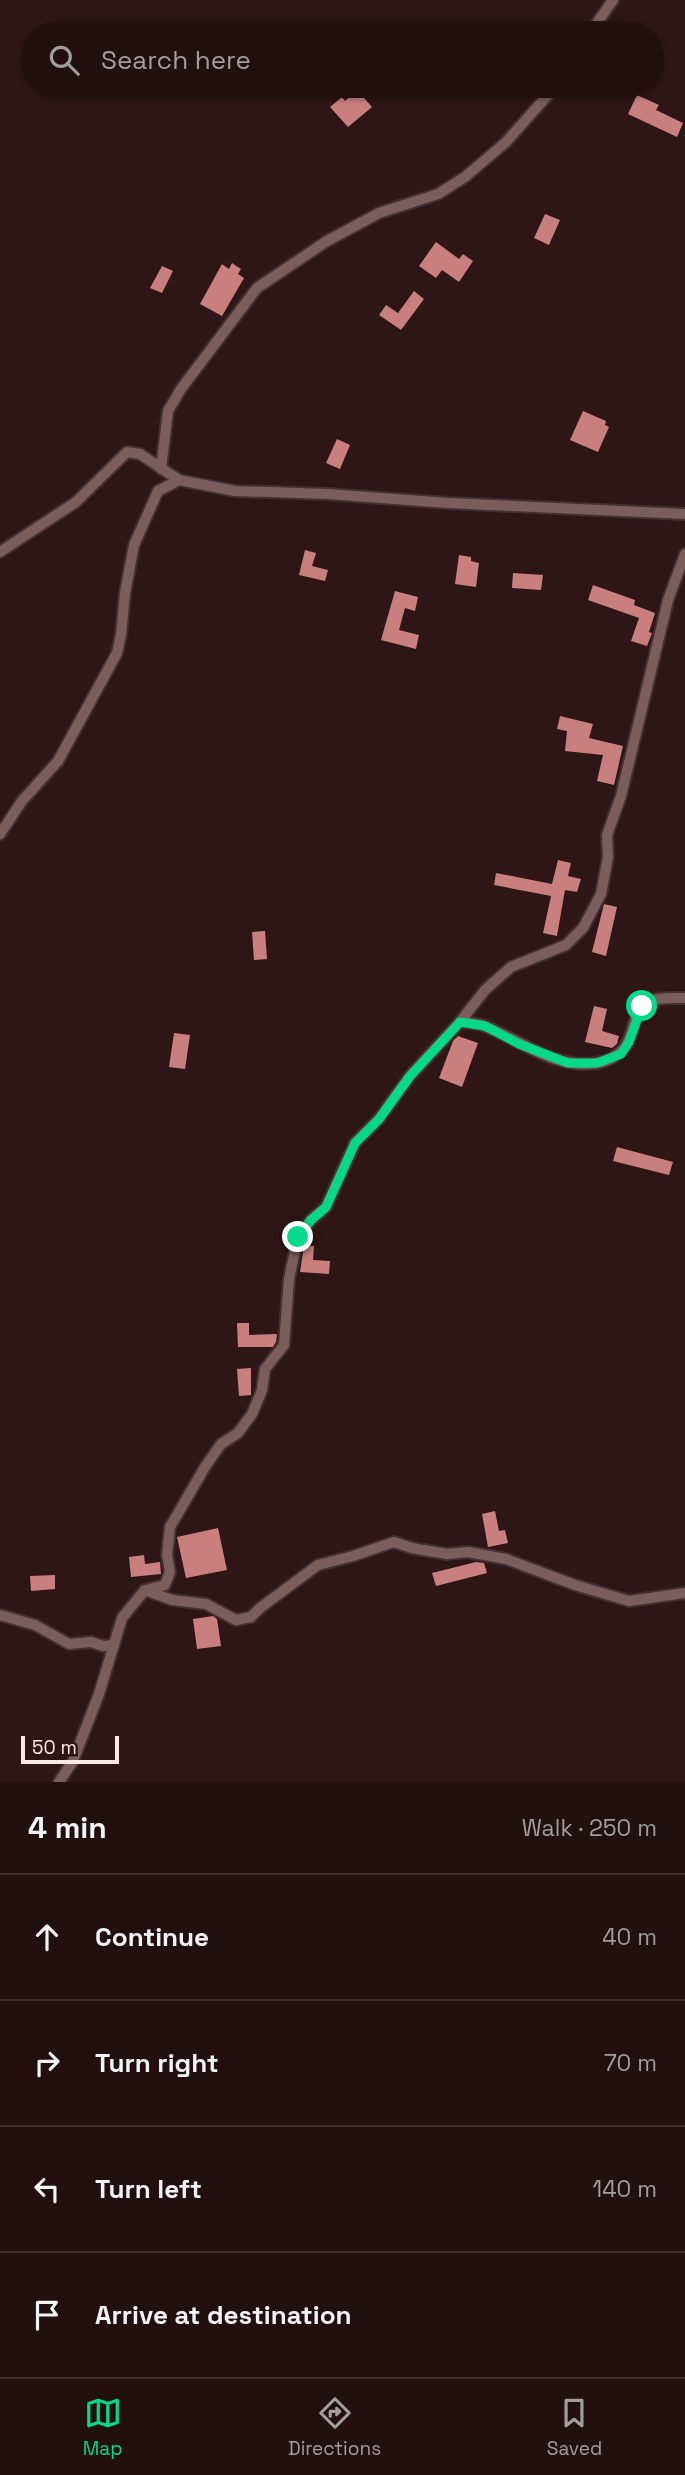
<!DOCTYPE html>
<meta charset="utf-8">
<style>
body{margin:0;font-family:"Space Grotesk",sans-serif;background:#2e1e1e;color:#f1f3f6}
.scale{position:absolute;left:21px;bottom:18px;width:98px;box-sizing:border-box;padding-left:7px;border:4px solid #fae9e8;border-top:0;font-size:19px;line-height:24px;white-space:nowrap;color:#fae9e8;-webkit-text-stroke:5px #2e1616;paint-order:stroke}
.stop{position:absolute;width:21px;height:21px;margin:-16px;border:5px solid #02d98b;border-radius:50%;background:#fff}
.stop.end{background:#02d98b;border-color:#fff;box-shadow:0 2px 7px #0008}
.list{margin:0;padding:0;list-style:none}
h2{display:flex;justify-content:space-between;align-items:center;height:91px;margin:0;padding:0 28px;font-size:30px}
h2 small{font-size:23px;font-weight:400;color:#a29d9f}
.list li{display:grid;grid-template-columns:46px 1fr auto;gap:21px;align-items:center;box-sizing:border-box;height:126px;padding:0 28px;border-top:2px solid #3f3030}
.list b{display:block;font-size:26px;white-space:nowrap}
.list em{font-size:23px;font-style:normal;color:#a29d9f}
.icon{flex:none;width:38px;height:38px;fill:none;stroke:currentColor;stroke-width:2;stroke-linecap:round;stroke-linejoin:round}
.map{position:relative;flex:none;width:685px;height:1782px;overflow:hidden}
.search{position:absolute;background:#221010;box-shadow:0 2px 5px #0004;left:21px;right:21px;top:21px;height:77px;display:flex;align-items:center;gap:18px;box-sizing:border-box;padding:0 24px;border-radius:38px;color:#a29d9f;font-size:26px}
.sheet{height:595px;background:#221010}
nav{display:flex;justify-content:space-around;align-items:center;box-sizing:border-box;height:98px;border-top:2px solid #3f3030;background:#221010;font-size:19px;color:#a29d9f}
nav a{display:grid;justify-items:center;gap:4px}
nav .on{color:#02d98b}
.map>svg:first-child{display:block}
.building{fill:#c97f7e}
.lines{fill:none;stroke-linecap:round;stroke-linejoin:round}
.minor-casing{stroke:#433131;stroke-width:14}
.minor{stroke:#7a5d5c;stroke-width:10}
.route{stroke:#02d98b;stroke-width:9}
</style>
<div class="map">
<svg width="685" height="1782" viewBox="0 0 685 1782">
<rect width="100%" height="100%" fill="#2e1616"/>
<g class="building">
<path d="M357,90L372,107L348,127L330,107L342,97L345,101Z"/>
<path d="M637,95L659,105L656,110L683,123L677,137L628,114Z"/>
<path d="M545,214L560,220L549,245L534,238Z"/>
<path d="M436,242L459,259L463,254L473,261L459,282L442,270L436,278L419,266Z"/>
<path d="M232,263L241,269L238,274L244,278L222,316L200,304L222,264L229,269Z"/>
<path d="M162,266L173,271L162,293L150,288Z"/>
<path d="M414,291L424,299L401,330L379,315L386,305L398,313Z"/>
<path d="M583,411L606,421L605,425L609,427L598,452L570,440Z"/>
<path d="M337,439L350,445L340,469L326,463Z"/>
<path d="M305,550L316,553L312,566L328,570L325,581L299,575Z"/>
<path d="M459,555L471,557V561L479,563L476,587L455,584Z"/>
<path d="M513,573L543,575L541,590L512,588Z"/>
<path d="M593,585L635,600L634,605L655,613L649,632L652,633L647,646L631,641L639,618L588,600Z"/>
<path d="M395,591L418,597L415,611L405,608L399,630L419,635L416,649L381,640Z"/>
<path d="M560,716L593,724L589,738L623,746L614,785L597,781L603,755L565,751L567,731L557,729Z"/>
<path d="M558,860L571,863L568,876L581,879L577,892L565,890L557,936L543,933L551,896L494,885L496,873L552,884Z"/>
<path d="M604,904L617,907L606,956L592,952Z"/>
<path d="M265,931L267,959L254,960L252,932Z"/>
<path d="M594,1006L607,1009L602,1031L619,1036L617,1044L612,1048L585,1042Z"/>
<path d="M174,1033L190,1035L185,1069L169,1067Z"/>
<path d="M458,1036L478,1043L462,1087L439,1078L453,1041Z"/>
<path d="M617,1147L673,1162L669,1175L613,1161Z"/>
<path d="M304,1246H314L313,1260L330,1261L329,1274L300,1272Z"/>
<path d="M237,1323H249V1335L277,1334L276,1342L273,1347H238Z"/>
<path d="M251,1368V1395L239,1396L237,1369Z"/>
<path d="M495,1511L499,1531L505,1530L508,1543L488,1547L482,1514Z"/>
<path d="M218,1528L227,1570L186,1578L177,1537Z"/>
<path d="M144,1555L145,1564L160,1562L161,1574L131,1577L129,1557Z"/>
<path d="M476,1562L484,1563L487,1573L436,1586L432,1573Z"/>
<path d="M55,1575V1589L31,1591L30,1576Z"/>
<path d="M213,1616L217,1619L221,1646L197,1649L193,1619Z"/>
</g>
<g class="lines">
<defs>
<g id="minor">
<path d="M590,33L613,0"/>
<path d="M161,469L168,411L181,389L257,288L327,241L379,213L438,194L465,177L506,142L556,86"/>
<path d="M0,552L76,502L127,452L140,454L179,480L235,491L328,494L448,503L685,514"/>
<path d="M0,834L22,801L58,761L117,653L121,635L125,593L134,545L158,491L179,480"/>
<path d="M460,1022C469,1023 479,1023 487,1027C521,1041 557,1070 597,1063C646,1054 623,1007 653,1000C663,997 675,998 685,998"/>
<path d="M145,1590L172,1600L206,1604L236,1620L251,1617L260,1608L318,1565L353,1556L394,1542L412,1548L447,1554L468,1552L506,1559L575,1585L629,1601L685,1593"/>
<path d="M0,1615L35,1625L69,1644L91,1642L103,1646L114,1645"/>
<path d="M59,1782L73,1761L99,1694L122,1618L145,1590L165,1585L170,1572L167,1555L170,1527L205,1467L221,1444L238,1433L252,1414L262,1390L265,1369L284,1345L289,1279L298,1237L311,1220L326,1207L355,1143L379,1119L410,1076L460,1022L485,990L511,967L566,945L583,928L601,894L608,857L607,835L621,796L668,600L685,554"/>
</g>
</defs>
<use href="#minor" class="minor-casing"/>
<use href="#minor" class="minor"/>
</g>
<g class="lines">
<path class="route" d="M298,1237L311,1220L326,1207L355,1143L379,1119L410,1076L460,1022L485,1026L519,1044L568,1063H597L621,1054L629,1042L642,1006"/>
</g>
</svg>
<div class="scale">50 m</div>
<div class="stop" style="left:642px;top:1006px"></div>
<div class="stop end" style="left:298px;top:1237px"></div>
<div class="search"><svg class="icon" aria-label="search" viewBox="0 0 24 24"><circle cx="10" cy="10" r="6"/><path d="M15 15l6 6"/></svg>Search here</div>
</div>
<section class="sheet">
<h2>4 min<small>Walk · 250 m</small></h2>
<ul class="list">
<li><svg class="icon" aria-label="ahead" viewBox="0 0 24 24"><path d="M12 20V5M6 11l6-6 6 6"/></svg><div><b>Continue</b></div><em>40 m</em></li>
<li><svg class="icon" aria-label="right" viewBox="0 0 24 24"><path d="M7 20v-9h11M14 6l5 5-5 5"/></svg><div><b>Turn right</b></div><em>70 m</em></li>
<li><svg class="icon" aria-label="left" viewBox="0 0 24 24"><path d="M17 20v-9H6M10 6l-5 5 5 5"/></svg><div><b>Turn left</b></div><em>140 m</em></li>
<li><svg class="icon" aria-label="arrive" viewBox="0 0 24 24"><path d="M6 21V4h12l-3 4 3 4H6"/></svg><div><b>Arrive at destination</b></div></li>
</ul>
</section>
<nav>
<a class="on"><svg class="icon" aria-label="map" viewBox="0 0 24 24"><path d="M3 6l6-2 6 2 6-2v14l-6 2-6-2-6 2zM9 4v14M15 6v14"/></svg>Map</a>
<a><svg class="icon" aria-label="directions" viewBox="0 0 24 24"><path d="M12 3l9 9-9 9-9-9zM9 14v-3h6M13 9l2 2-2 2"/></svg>Directions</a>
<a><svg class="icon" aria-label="saved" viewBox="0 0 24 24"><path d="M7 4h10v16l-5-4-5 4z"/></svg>Saved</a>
</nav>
